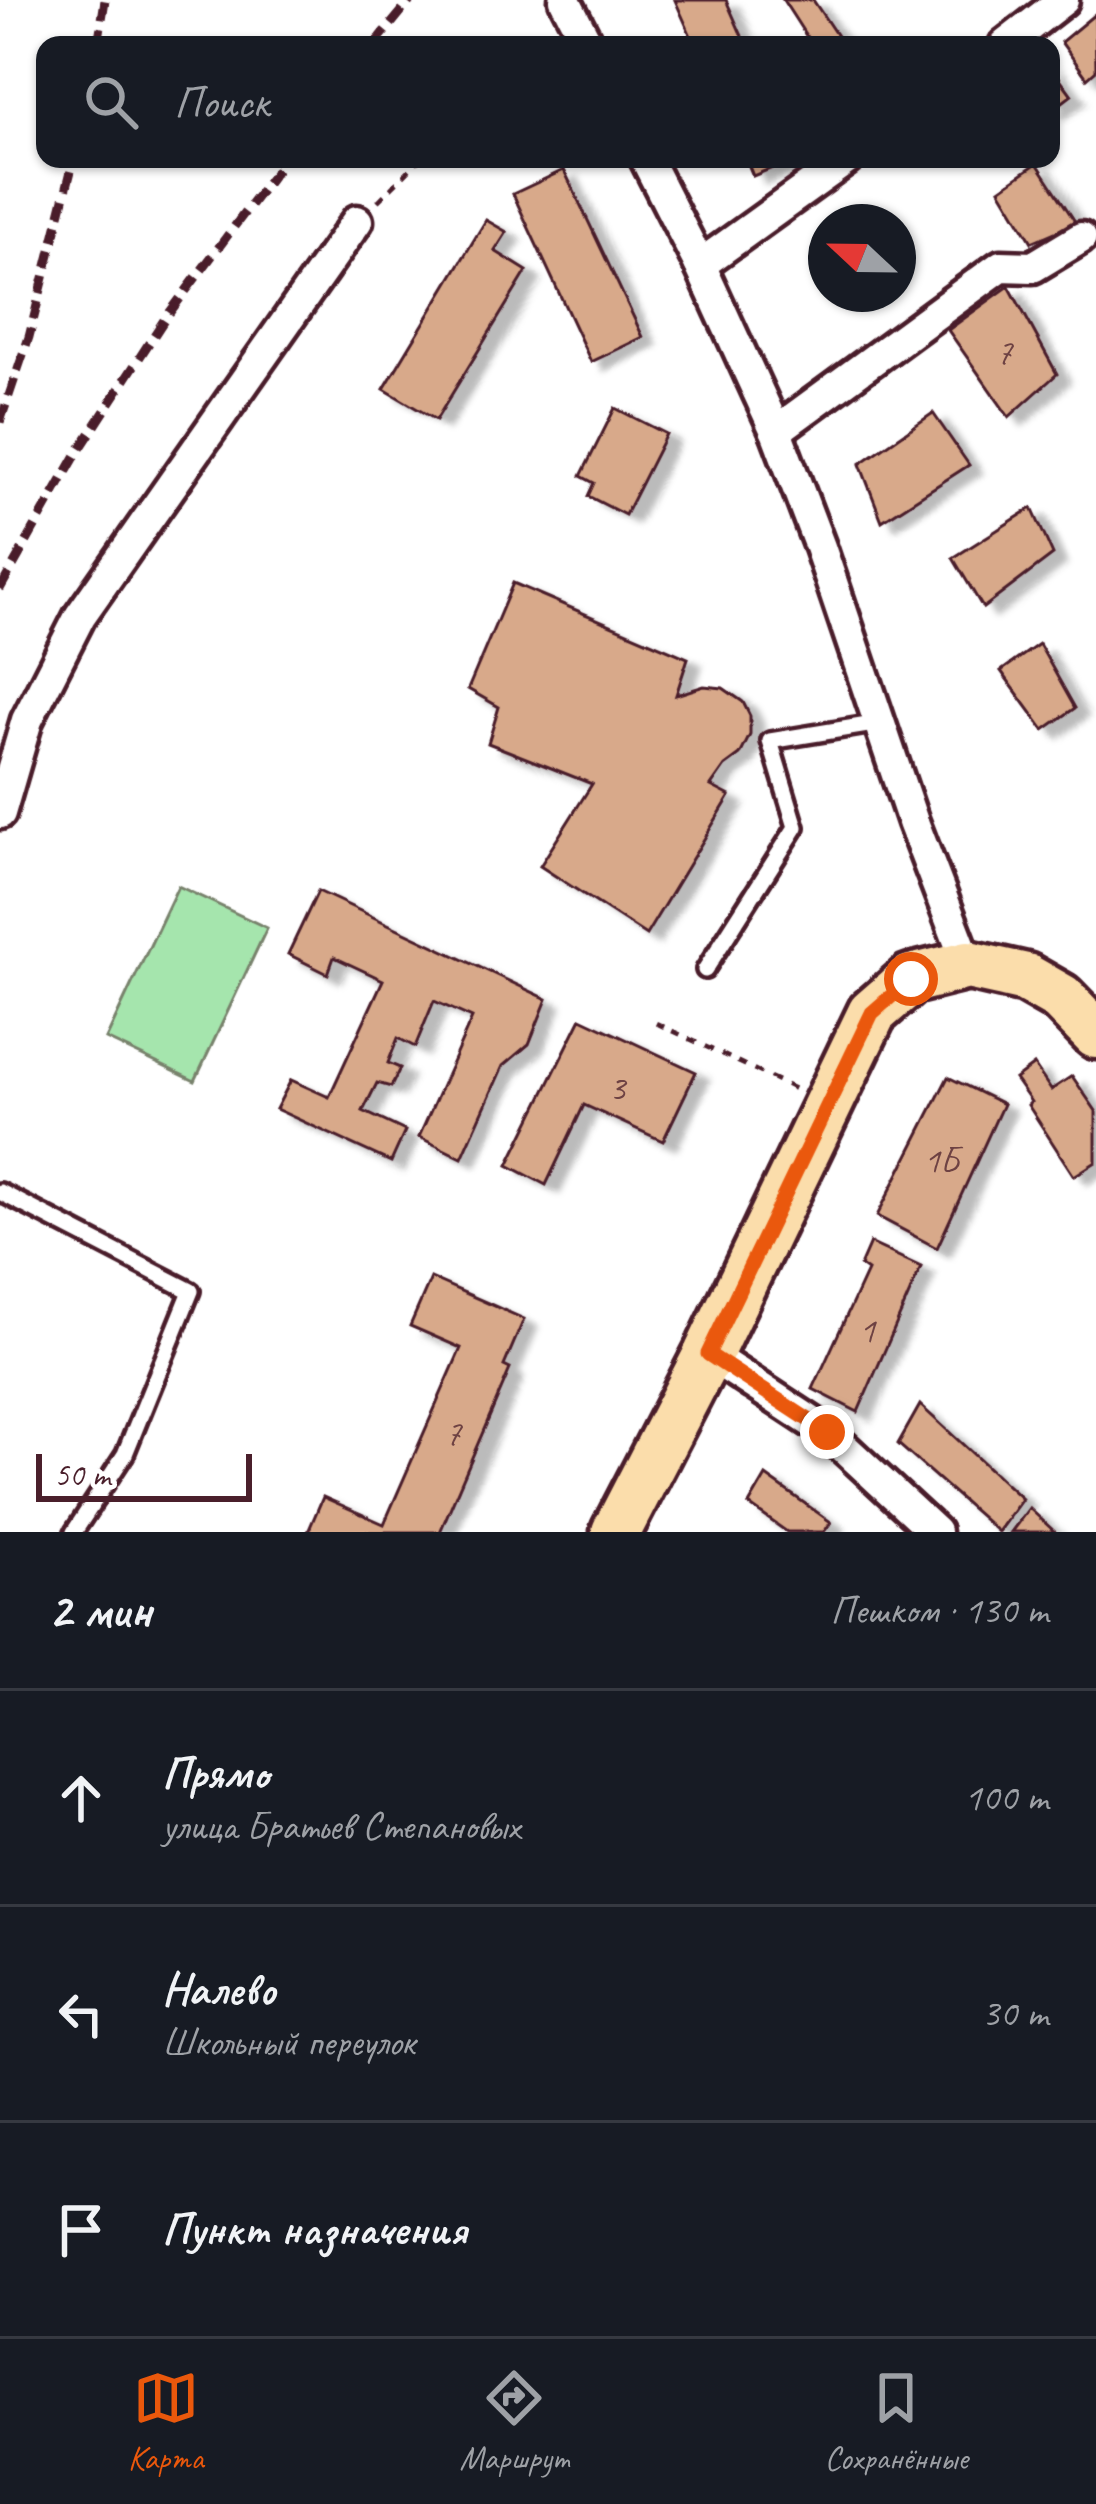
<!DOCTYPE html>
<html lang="ru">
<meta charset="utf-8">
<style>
body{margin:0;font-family:Caveat,sans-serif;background:#242831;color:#f1f3f6}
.compass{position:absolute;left:808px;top:204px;width:108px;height:108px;border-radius:50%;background:#171b24;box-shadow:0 3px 9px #0004;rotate:292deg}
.scale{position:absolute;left:36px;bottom:30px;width:216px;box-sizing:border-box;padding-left:12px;border:6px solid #4a1f2b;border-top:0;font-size:33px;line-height:42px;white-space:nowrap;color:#4a1f2b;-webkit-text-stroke:9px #fff;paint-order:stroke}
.stop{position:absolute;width:36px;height:36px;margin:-27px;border:9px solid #ea580c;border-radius:50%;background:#fff}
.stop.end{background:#ea580c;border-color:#fff;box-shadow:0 3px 12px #0008}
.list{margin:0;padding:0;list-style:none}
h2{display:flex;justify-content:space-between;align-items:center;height:156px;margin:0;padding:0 48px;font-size:51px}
h2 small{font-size:39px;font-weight:400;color:#9ea1a6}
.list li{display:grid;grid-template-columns:78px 1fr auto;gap:36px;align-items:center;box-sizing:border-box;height:216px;padding:0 48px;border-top:3px solid #363941}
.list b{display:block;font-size:45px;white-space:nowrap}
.list p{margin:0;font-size:39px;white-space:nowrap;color:#9ea1a6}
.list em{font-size:39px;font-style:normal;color:#9ea1a6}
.icon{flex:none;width:66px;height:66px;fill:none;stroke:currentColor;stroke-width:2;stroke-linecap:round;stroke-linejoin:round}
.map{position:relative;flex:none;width:1096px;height:1532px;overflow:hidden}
.search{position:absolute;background:#171b24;box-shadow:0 3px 9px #0004;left:36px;right:36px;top:36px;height:132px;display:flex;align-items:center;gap:30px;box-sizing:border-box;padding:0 42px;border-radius:24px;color:#9ea1a6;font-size:45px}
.sheet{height:804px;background:#171b24}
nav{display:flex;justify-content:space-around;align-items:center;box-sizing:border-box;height:168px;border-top:3px solid #363941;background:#171b24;font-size:33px;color:#9ea1a6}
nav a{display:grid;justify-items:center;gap:6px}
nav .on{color:#ea580c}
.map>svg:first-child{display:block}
.green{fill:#a5e5ad;stroke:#78826c;stroke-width:3}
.building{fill:#d8a98a;stroke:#4a1f2b;stroke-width:3;filter:url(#shadow)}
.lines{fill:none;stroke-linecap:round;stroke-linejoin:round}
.lane-casing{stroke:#4a1f2b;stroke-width:24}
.street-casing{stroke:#4a1f2b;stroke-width:39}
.primary-casing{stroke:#4a1f2b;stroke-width:57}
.path{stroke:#4a1f2b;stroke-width:4.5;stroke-dasharray:9 9;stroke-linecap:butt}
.lane{stroke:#fff;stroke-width:15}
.street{stroke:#fff;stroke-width:30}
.primary{stroke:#fbddab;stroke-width:48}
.rail{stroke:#4a1f2b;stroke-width:9;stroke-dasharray:18 9;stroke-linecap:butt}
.route{stroke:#ea580c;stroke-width:15}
.labels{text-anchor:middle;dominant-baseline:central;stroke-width:9;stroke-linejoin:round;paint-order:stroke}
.number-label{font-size:36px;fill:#6e4243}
</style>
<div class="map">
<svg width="1096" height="1532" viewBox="0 0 1096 1532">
<defs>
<filter id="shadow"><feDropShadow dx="13" dy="8" stdDeviation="3" flood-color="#0004"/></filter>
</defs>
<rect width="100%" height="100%" fill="#fff"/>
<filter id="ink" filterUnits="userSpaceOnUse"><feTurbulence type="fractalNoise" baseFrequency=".00833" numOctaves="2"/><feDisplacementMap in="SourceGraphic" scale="24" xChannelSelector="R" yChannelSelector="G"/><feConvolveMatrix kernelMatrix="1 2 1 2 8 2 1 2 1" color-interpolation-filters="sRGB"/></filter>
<g filter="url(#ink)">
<path class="green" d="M178,886L267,928L195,1081L106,1039Z"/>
<g class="building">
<path d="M675,0H726L746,45H695Z"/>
<path d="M783,0H813L843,45H812Z"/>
<path d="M1095,14L1096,70L1087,78L1061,42Z"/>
<path d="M1051,66L1072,95L1051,111Z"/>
<path d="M746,159H794L753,176Z"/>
<path d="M1037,163L1076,223L1032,242L1000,189Z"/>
<path d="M564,170L643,337L591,362L513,194Z"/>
<path d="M486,220L507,232L495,251L527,271L436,420L384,389Z"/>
<path d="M1009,286L1057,374L1009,417L948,330Z"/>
<path d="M615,408L666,434L625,515L588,496L594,483L581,476Z"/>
<path d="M933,413L969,465L882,521L860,464Z"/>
<path d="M1032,508L1053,555L983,608L953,558Z"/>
<path d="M513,583L688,658L676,695L704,686L723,688L743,702L750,716V735L740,755L725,766L711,786L730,796L646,935L540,866L592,784L488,743L499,707L468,689Z"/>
<path d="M1039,644L1075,708L1044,730L1001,671Z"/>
<path d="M318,891L547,999L529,1044L503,1066L462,1158L419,1137L472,1018L434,1001L415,1047L398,1038L388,1063L400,1068L391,1087L377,1083L363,1111L405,1131L391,1162L276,1109L291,1080L329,1097L383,980L334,957L328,974L288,954Z"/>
<path d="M581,1018L696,1072L663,1141L584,1105L546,1185L508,1165Z"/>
<path d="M1034,1065L1051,1090L1072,1076L1096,1111V1162L1074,1176L1028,1105L1031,1102L1015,1079Z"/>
<path d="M948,1077L1003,1104L937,1248L877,1216Z"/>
<path d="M870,1243L921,1267L858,1412L813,1389L867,1271L860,1266Z"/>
<path d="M431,1278L524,1319L504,1366L510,1369L440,1532H308L323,1497L384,1524L461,1348L410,1326Z"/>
<path d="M920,1405L1022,1499L998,1532L898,1444Z"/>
<path d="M766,1476L831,1522L824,1532H787L749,1505Z"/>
<path d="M1029,1508L1055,1532H1011Z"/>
</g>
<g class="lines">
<defs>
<g id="lane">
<path d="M705,970L796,827L770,741L880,723"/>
<path d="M0,1192L191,1291L125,1454L74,1532"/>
</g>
<g id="street">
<path d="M565,0L588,45"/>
<path d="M1005,45L1063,0"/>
<path d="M646,159L700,265L776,431L820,547L913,822L968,965"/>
<path d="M700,265L847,159"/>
<path d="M776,431L1001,266L1033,267L1081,238"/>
<path d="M0,813L27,720L80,616L357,221"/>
<path d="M708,1354L827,1432L935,1532"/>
</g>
<path id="primary" d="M616,1532L708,1354L872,1013L911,979L968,965L1026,978L1061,998L1096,1034"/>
</defs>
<use href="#lane" class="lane-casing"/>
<use href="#street" class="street-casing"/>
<use href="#primary" class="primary-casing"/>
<g class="path">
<path d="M536,45L549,32"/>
<path d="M378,201L420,159"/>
<path d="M656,1023L795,1089"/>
</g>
<use href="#lane" class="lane"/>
<use href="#street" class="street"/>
<use href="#primary" class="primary"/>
<g class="rail">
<path d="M98,45L105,0"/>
<path d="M374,45L411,0"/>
<path d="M0,422L29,337L74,159"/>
<path d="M0,589L76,455L164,320L285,159"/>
</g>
</g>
</g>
<g class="lines" filter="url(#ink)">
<path class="route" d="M827,1432L708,1354L872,1013L911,979"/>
</g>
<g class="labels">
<g class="number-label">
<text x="1004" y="352">7</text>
<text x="617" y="1088">3</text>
<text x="941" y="1160">1Б</text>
<text x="867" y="1330">1</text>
<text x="453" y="1433">7</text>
</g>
</g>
</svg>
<svg class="compass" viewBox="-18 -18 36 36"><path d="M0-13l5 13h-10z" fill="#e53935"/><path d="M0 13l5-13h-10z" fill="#9ea1a6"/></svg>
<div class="scale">50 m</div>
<div class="stop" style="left:911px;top:979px"></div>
<div class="stop end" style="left:827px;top:1432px"></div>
<div class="search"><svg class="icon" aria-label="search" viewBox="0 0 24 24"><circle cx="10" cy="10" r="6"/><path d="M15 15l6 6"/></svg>Поиск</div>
</div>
<section class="sheet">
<h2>2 мин<small>Пешком · 130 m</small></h2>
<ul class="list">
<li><svg class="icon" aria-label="ahead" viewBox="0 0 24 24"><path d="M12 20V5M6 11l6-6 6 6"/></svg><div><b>Прямо</b><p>улица Братьев Степановых</p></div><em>100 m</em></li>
<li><svg class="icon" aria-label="left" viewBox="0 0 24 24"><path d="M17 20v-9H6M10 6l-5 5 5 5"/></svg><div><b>Налево</b><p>Школьный переулок</p></div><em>30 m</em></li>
<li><svg class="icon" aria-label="arrive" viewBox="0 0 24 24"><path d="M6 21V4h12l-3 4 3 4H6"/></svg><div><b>Пункт назначения</b></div></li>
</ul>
</section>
<nav>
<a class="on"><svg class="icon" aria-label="map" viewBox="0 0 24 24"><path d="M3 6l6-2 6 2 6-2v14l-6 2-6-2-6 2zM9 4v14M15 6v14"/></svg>Карта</a>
<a><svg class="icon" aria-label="directions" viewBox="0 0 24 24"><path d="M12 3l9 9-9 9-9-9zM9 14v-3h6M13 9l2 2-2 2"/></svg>Маршрут</a>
<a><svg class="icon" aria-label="saved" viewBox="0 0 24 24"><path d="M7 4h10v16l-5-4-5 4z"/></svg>Сохранённые</a>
</nav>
